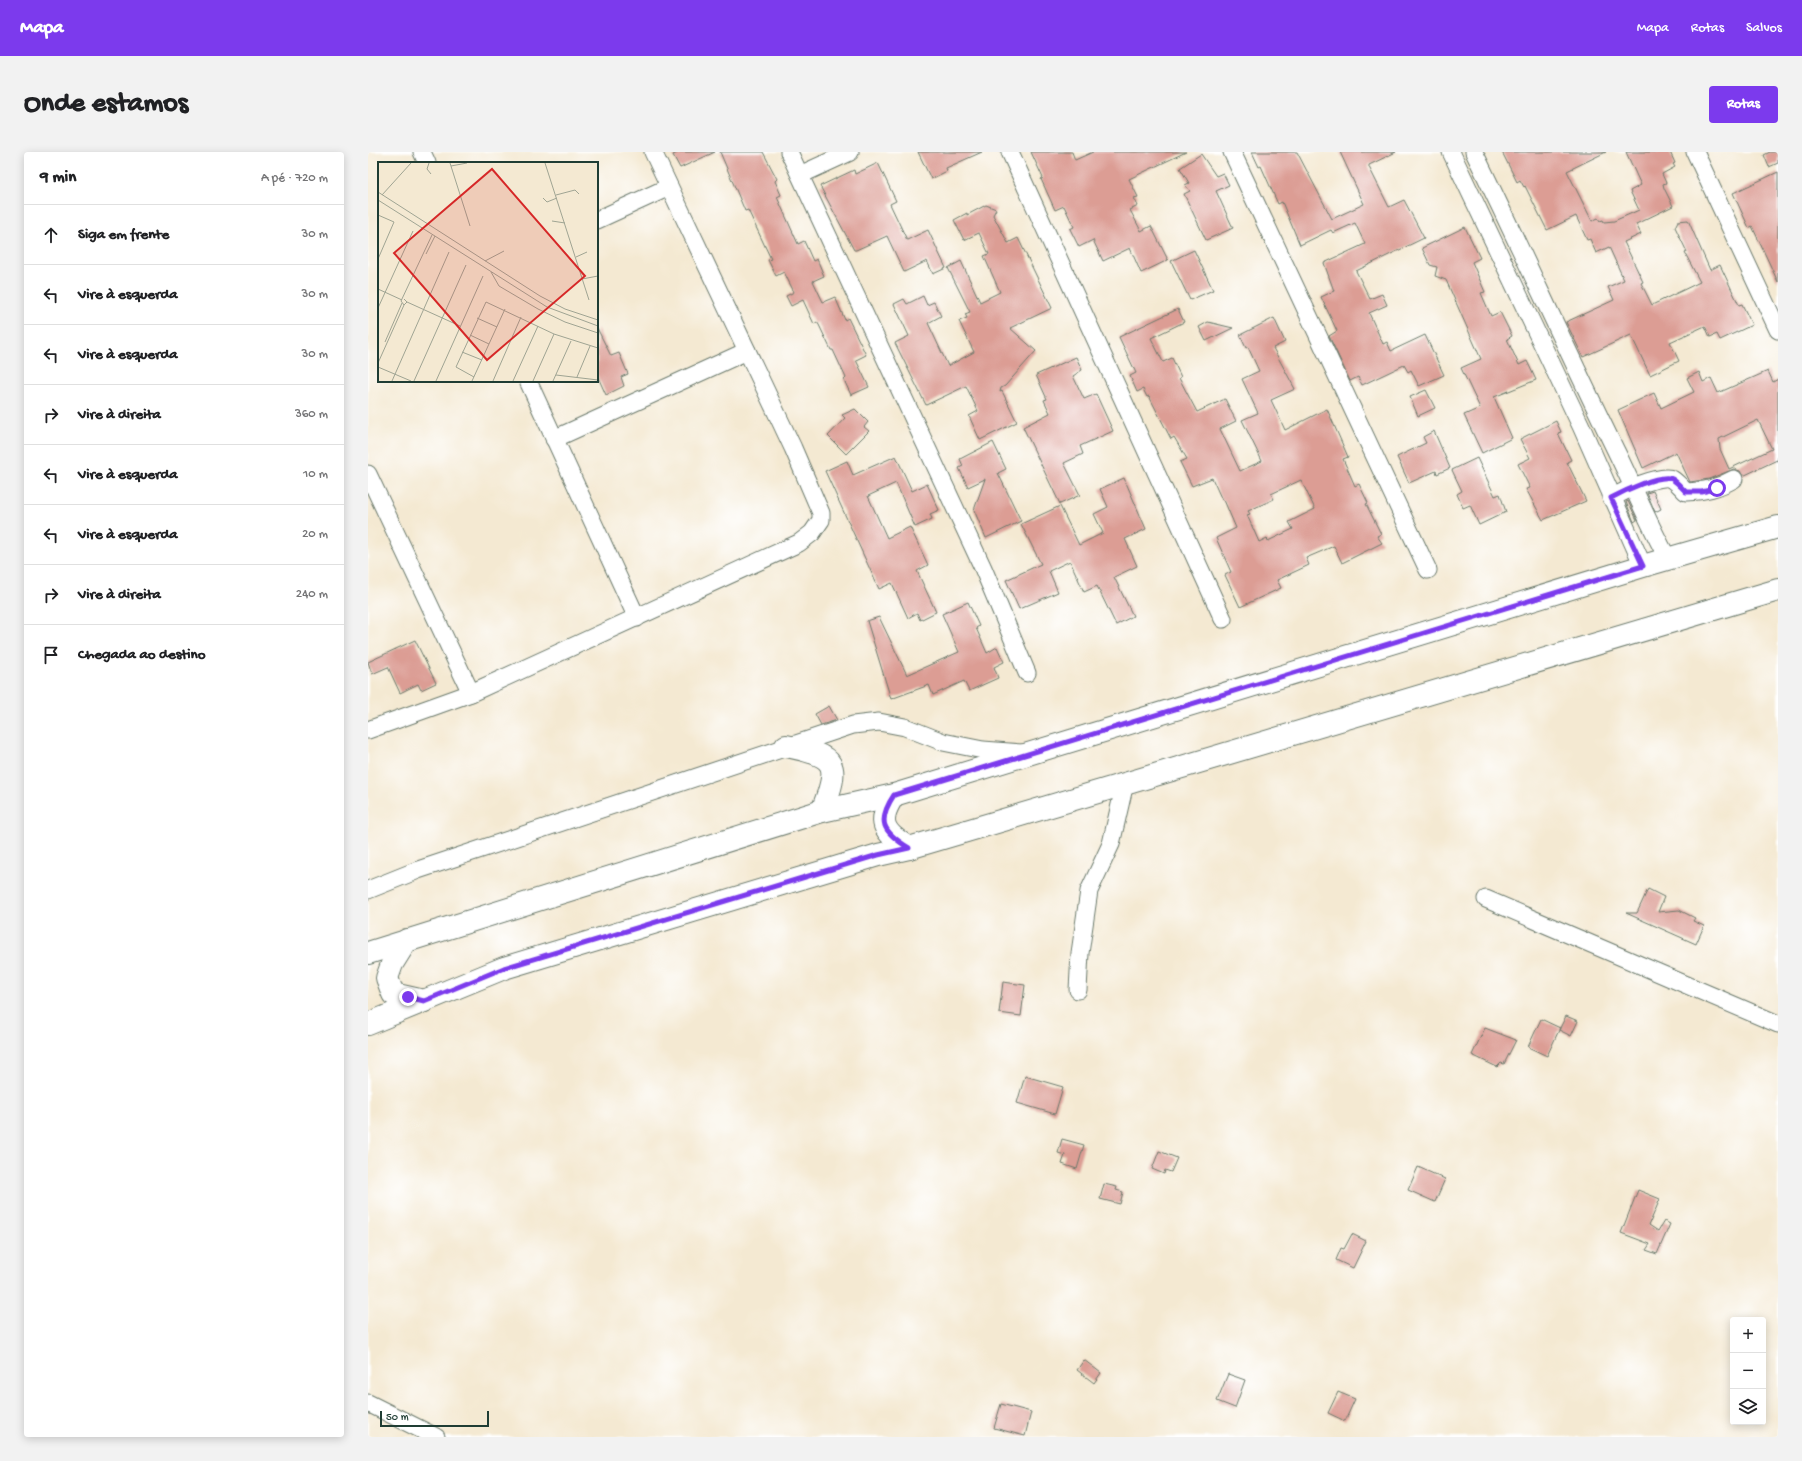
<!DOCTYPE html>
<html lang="pt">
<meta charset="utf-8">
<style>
body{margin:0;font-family:"Gochi Hand",sans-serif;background:#f2f2f2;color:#202124}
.controls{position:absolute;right:12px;bottom:12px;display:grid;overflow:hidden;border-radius:4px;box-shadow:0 2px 10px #0003}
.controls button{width:36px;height:36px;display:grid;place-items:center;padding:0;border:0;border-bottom:1px solid #e0e0e0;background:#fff;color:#202124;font:20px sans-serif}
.scale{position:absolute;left:12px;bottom:10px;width:109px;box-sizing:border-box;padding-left:4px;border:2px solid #1f3d34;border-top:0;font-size:11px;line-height:14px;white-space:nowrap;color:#1f3d34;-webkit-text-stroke:3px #fff;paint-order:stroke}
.stop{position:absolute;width:12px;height:12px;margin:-9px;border:3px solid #7c3aed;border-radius:50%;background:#fff}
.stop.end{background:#7c3aed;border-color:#fff;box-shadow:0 1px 4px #0008}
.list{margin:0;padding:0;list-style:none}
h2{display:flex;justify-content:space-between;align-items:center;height:52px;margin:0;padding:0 16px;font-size:17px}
h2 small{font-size:13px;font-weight:400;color:#757577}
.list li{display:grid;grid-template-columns:26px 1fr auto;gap:12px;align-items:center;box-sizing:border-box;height:60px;padding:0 16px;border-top:1px solid #e0e0e0}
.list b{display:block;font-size:15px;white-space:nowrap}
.list em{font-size:13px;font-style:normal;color:#757577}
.icon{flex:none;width:22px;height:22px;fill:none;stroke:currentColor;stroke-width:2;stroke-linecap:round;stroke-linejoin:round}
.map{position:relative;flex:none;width:1410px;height:1285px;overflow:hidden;border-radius:4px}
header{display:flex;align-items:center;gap:24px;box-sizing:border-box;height:56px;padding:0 20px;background:#7c3aed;color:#fff}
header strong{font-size:19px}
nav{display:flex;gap:22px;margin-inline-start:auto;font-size:14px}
.intro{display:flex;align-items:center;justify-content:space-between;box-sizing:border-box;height:96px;padding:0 24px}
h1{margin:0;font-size:28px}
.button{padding:10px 18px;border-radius:4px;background:#7c3aed;color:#fff;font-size:14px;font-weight:700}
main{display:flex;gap:24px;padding:0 24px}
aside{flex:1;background:#fff;border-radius:4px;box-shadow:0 2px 10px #0003}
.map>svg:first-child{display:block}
.building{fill:#dc9d94;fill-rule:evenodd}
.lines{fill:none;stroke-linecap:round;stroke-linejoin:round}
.street-casing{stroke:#6a796b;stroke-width:19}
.primary-casing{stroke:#6a796b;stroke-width:24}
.street{stroke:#fff;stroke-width:17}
.primary{stroke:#fff;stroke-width:22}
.route{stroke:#7c3aed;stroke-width:5}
.inset-road{fill:none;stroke:#9fa493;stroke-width:1}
.view{fill:#d62828;fill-opacity:0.15;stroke:#d62828;stroke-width:2}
.inset-edge{fill:none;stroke:#1f3d34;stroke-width:2}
</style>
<header>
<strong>Mapa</strong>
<nav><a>Mapa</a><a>Rotas</a><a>Salvos</a></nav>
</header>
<div class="intro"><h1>Onde estamos</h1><a class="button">Rotas</a></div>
<main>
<aside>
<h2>9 min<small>A pé · 720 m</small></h2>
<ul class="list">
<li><svg class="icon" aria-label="ahead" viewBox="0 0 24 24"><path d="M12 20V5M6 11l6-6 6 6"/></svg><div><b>Siga em frente</b></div><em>30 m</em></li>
<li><svg class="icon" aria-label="left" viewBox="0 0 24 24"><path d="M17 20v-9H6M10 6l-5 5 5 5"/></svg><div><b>Vire à esquerda</b></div><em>30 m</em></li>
<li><svg class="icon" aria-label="left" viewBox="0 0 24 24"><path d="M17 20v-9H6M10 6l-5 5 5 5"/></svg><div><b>Vire à esquerda</b></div><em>30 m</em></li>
<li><svg class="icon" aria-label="right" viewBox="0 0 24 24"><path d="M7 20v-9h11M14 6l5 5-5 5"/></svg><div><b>Vire à direita</b></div><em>360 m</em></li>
<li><svg class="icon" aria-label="left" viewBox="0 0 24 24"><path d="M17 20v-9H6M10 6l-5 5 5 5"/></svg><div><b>Vire à esquerda</b></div><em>10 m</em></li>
<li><svg class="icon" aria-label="left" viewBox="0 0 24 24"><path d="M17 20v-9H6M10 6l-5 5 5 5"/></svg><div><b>Vire à esquerda</b></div><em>20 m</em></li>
<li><svg class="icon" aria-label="right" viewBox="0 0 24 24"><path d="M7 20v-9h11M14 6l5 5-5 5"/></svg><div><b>Vire à direita</b></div><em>240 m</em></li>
<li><svg class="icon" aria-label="arrive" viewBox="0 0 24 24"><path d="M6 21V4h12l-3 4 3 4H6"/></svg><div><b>Chegada ao destino</b></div></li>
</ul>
</aside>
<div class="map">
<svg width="1410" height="1285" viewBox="0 0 1410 1285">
<rect width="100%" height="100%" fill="#fff"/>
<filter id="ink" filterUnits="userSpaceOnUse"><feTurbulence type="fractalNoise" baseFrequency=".025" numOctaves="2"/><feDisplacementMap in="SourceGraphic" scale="8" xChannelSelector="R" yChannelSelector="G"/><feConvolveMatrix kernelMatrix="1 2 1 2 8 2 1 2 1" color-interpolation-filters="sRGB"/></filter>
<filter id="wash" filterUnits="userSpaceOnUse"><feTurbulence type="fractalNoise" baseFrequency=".012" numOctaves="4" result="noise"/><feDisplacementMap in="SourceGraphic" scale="16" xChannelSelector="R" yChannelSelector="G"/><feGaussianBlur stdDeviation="0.9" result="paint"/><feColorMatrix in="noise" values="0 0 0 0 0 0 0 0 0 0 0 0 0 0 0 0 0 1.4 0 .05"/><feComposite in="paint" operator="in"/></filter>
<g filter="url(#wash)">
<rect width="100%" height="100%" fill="#f4e9d2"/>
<g id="blocks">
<g class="building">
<path d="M311,0H347L312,16L305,3Z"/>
<path d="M352,0H395L409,27L407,29L413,43L409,45L430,92L436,89L445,109L449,107L456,124L445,129L455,150L467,145L477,168L480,166L498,203L488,208L501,235L483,243L476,228L478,226L465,198H463L451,173L449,170L446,172L435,148L423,154L418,144L426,140L416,120L408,124L400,108L403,107L380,58L377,59Z"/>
<path d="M550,0H614L578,16L579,19L563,27Z"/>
<path d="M663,0H704L707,8L725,0H818L761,27L770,45L766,46L770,54L762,58L773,79L783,74L800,108L773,121L762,96L735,109L725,88L711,95L702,77L706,75L696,54L687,58L673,27L675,26Z"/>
<path d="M884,0H929L964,67L996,52L972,0H1028L1001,13V15L1021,55L1036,48L1056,86L988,119L1002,147L1014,142L1019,153L1001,161L1015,192L1019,190L1023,199L1057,183L1076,223L1051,234L1043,218L1040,220L1036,213L994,233L990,225L982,229L961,184L969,179L953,145L966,139L956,111L997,92L987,71L965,81L963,78L932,93L914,50L910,52L893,14L891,15Z"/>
<path d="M1134,0H1238L1199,19L1224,69L1230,66L1232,69L1235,68L1236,70L1246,69L1271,58L1262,39L1273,33L1258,0H1302L1307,11L1305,12L1307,15L1294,22L1298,31L1295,32L1296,36L1305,54L1268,72L1273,82L1256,90L1275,130L1273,131L1284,153L1332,130L1317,101L1319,100L1307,75L1310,69L1320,68L1342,118L1352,113L1371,153L1374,152L1384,173L1352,188L1349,182L1342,185L1337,174L1302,190L1311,209L1282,223L1263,183L1215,205L1198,170L1246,148L1240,135L1256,128L1241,95L1228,101L1222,87L1219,88L1208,64L1179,78L1157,34L1156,35L1152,28L1149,30Z"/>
<path d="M1402,0H1410V11L1401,15L1396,3Z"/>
<path d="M833,2L848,24L855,21L861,33L848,39L865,76L838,88L816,42L822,39L817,33L821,31L812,16Z"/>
<path d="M510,11L528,49L522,52L539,88L560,78L578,116L565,122L559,109L536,120L519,84L488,98H486L452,34L486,18L487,22Z"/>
<path d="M1410,20V130L1384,74L1381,76L1365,41Z"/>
<path d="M618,53L628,57L625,63L640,91L650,86L684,156L642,176L668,199L637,234L633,236L632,240L634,239L649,270L612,288L601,264L610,259L598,234L558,253L527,191L541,184L526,152L536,147L539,152L555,144L559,153L566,150L573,164L560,171L580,214L606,200L591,169L599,166L597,162L602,160L580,116L593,109L612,150L632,140L616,104L621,102L611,81L596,88L586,68L599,61V63Z"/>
<path d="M1097,75L1112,106L1104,110L1117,140L1113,141L1123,164L1132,160L1144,184L1139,187L1151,213L1159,209L1168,228L1126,245L1144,286L1114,301L1096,263L1112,256L1093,216L1113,207L1078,128L1067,124L1069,115L1062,113L1054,96Z"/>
<path d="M826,98L845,138L822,148L803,109Z"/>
<path d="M810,157L816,170L783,186L795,210L804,206L813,225L811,226L829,260L857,247L868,269L852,277L872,319L894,309L874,268L890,261L874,227L891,219L880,195L878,196L872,183L906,166L917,190L905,196L927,237L903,248L917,278L959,257L980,305L975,307L987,334L991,332L1000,351L998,352L1013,382L1009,384L1014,391L974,411L966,394L938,406L941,413L909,428L913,436L872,455L857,423L863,420L848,386L868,376L856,348H854L844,326L824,334L812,310L819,307L806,285L803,287L781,244L779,245L775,237L769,240L762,224L768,221L751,185ZM933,328L947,357L921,370L925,377L900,389L899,386L891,390L879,363L882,362L880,359L906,347L903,342Z"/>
<path d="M840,170L865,176L838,189L831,175Z"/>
<path d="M229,176L243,204L251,201L260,222L253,225L256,234L238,243L229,223Z"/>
<path d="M708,205L714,218L705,224L716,247L728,242L745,279L712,294L715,302L696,311L712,343L692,352L655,275L682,261L676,248L679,247L668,223Z"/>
<path d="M1400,219L1405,230L1410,227V310L1409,308L1375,324L1372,319L1366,317L1341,327L1322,330L1308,300L1275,316L1250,258L1286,241L1293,256L1326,240L1319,226L1331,220L1335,230L1343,226L1350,241ZM1390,268L1404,297L1361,317L1352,297L1351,287Z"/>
<path d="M1058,238L1067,256L1050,264L1042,245Z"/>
<path d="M487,257L500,270L496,275L501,279L478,302L460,284L477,266L474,263Z"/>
<path d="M1188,269L1193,280L1190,281L1203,308L1199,310L1218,349L1175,368L1158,337L1162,336L1150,312L1162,306L1152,287Z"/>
<path d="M1066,279L1082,316L1069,322L1068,319L1041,331L1029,305L1058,291L1055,285Z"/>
<path d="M625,290L638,317L630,321L653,369L618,386L606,358L617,327L600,335L591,316L595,314L592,307Z"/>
<path d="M528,304L544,339L559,332L571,358L562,362L564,367L547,375L528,331L500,344L519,386L542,375L560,413L549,419L568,460L552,468L549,461L540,466L524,431L511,437L457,319L479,309L485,323Z"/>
<path d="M1109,306L1127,344L1132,342L1138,360L1111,373L1102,353L1095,356L1089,342L1094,339L1084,318Z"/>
<path d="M756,326L778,377L757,387L769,414L746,425L765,464L748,473L729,434L716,440L702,409L681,419L690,440L651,457L638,428L673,412L653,372L692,354L711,393L735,381L726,362L740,355L732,337Z"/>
<path d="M1285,339L1293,357L1287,360L1279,341Z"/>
<path d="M1260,349L1269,368L1266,370L1258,350Z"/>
<path d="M600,450L611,474L608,476L619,501L629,495L636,510L626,515L630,526L601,539L596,529L565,543L561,533L523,547L499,469L511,465L539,523L591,500L574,462Z"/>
<path d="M47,488L68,531L53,538L50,532L32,541L20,515L4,522L0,510Z"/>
<path d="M461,554L469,568L453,573L447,562Z"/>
<path d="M1280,737L1296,745L1290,760L1311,758L1327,766L1325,769L1336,774L1328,792L1258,761H1269Z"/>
<path d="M635,830L657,833L653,864L631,861Z"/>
<path d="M1198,864L1210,869L1203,884L1191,878Z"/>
<path d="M1173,867L1192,876L1179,904L1160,895Z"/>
<path d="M1117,876L1148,888L1136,912L1133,911L1129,915L1104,903Z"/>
<path d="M657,924L695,935L687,962L649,951Z"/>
<path d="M694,987L716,993L709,1017L694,1012L697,1003L690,1001Z"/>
<path d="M791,999L809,1006L803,1020L797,1018L796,1022L784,1017Z"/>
<path d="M1050,1015L1077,1027L1067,1050L1040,1038Z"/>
<path d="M736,1032L749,1035L748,1038L755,1040L752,1052L732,1047Z"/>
<path d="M1270,1038L1292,1047L1281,1073L1290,1079L1296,1069L1302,1072L1289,1102L1278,1098L1282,1092L1253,1081Z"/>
<path d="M984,1082L998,1089L985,1116L968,1108L973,1096L976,1097Z"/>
<path d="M716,1208L733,1221L726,1231L709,1218Z"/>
<path d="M860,1222L877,1228L867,1256L849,1249Z"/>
<path d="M970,1240L987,1247L977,1269L960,1261Z"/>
<path d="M633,1252L663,1260L657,1284L626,1276Z"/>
</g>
</g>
</g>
<g filter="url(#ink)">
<use href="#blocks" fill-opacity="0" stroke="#6a796b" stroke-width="1"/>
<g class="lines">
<defs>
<g id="street">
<path d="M54,0L59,11"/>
<path d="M421,0L615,416L659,521"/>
<path d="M642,0L855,467"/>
<path d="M864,0L1060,418"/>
<path d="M1083,0L1213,274L1275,414"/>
<path d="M1106,0C1155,101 1201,203 1250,303C1267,338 1281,373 1300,407"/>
<path d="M1327,0L1410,178"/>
<path d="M432,23L482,0"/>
<path d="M229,68L301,35"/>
<path d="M160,229L269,466"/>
<path d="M186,287L379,199"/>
<path d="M0,322L103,541"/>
<path d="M1243,346C1254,340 1293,321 1304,327C1309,330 1314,336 1318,340C1337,339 1350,336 1366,327"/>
<path d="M0,578L103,541L431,391L444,381L453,368V361L425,296L285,0"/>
<path d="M0,738L50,718L485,573L511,570L537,575L575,590L615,598L654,601"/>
<path d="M1118,747L1410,872"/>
<path d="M710,838L712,801L721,739L743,692L757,631"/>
<path d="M0,1251L68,1285"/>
</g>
<g id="primary">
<path d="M418,594C469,604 473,611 454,659"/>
<path d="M526,643C508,670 515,680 541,696"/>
<path d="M39,788L24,812L19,826L25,842L56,849"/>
<path d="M0,801L454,659L526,643L1275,414L1410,375"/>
<path d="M0,872L136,816L510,703L541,696L1410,438"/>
</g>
</defs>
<use href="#street" class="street-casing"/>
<use href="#primary" class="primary-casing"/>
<use href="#street" class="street"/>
<use href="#primary" class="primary"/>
</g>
</g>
<g class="lines" filter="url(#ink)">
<path class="route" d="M40,845L56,849L136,816L510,703L541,696C515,680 508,670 526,643L1275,414L1243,346C1254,340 1293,321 1304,327C1309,330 1314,336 1318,340H1334L1349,336"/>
</g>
<g transform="translate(10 10)">
<rect width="220" height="220" fill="#f4e9d2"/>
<path class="inset-road" d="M51,1L49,7L53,12M72,1L92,64M167,1L211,138M73,4L89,1M0,30L162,134L187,147L220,158M4,33L33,1M178,33L197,28L201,32M165,36L169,40L179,36M0,38L169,145L220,164M0,53L16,60L0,97M174,59L187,61M48,92L57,74M198,95L209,90M107,99L126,89M113,110L121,124L160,147L187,160L220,171M204,117L220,114M0,127L24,138M26,137L29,140L26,143L23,139L54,73M29,140L82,164M0,146L35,69M99,156L119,165M92,173L111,182M7,180L24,141M84,190L104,198M0,201L26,143M0,205L33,219M178,213L220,218M96,215L78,205L108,140L176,172L220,186M199,215L212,184M14,219L71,90M36,219L88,103M58,219L105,114M94,219L127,147M115,219L143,155M135,219L160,164M155,219L176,172M175,219L193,179"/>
<path class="view" d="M114,7L207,114L109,198L16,91Z"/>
<rect width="220" height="220" class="inset-edge"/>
</g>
</svg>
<div class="controls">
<button>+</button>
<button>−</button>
<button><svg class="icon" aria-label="layers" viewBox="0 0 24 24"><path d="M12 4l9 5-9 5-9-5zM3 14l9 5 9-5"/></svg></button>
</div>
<div class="scale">50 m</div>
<div class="stop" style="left:1349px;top:336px"></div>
<div class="stop end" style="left:40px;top:845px"></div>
</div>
</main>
